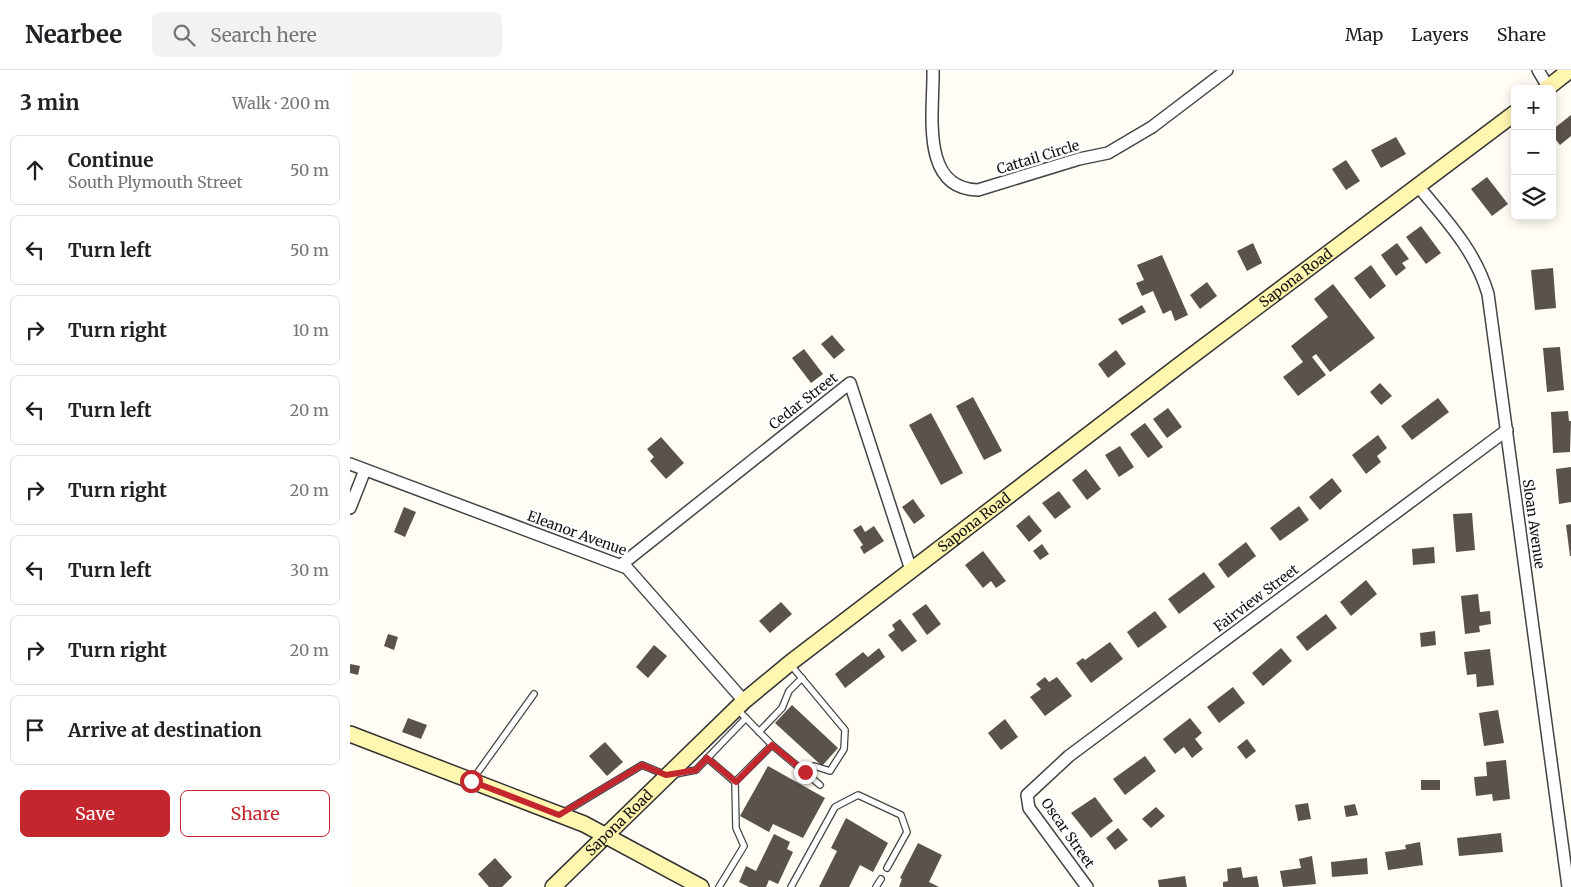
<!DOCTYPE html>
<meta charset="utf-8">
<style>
body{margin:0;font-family:Merriweather,serif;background:#f2f2f2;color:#202124}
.controls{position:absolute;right:15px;top:15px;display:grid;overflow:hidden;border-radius:8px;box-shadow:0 2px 12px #0003}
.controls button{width:45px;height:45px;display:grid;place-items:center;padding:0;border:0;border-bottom:1px solid #e0e0e0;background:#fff;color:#202124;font:25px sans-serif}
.stop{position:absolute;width:15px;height:15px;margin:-11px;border:4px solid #c4262e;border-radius:50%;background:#fff}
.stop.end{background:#c4262e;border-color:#fff;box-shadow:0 1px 5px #0008}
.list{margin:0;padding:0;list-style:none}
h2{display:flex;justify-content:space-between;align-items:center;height:65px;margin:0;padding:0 20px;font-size:21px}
h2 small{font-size:16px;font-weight:400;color:#757577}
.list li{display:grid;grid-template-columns:32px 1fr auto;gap:15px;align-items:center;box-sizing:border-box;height:70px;margin:0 10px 10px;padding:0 10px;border:1px solid #e0e0e0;border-radius:8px}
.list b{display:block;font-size:19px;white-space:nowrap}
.list p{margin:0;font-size:16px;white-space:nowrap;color:#757577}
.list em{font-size:16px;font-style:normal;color:#757577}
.actions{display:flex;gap:10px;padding:15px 20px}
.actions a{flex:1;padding:11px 0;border:1px solid #c4262e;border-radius:8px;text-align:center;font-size:18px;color:#c4262e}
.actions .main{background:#c4262e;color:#fff}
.icon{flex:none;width:28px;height:28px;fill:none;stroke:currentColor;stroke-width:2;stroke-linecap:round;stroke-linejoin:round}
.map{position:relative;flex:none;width:1221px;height:817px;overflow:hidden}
header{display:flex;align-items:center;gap:30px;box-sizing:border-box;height:70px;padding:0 25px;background:#fff;border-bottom:1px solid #e0e0e0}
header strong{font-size:24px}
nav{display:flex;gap:28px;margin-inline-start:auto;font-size:18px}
.search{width:350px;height:45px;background:#f2f2f2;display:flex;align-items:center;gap:12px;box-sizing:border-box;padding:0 18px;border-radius:8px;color:#757577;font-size:19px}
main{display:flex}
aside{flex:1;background:#fff}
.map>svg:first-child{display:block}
.building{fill:#5a524d}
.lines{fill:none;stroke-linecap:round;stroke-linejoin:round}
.lane-casing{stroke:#444;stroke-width:8}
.street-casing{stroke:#444;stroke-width:14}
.secondary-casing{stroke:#333;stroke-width:18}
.lane{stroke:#fff;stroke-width:5.5}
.street{stroke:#fff;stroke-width:11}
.secondary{stroke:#fff6b0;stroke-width:15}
.route{stroke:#c4262e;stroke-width:6}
.labels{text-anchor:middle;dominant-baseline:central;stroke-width:5;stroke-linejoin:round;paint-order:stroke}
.street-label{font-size:14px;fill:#111;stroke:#fff}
</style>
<header>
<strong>Nearbee</strong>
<div class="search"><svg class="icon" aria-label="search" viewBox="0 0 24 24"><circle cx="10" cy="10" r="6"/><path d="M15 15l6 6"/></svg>Search here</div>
<nav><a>Map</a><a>Layers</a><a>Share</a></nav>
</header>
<main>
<aside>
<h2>3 min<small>Walk · 200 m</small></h2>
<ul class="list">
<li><svg class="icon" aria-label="ahead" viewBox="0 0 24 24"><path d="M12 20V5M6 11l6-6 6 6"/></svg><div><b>Continue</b><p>South Plymouth Street</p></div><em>50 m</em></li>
<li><svg class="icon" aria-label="left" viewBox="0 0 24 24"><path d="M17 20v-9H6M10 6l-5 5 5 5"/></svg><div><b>Turn left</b></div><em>50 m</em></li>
<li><svg class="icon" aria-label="right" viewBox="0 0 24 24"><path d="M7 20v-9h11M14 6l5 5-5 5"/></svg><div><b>Turn right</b></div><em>10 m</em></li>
<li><svg class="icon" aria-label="left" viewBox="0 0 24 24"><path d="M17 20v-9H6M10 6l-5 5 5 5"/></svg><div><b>Turn left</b></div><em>20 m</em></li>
<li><svg class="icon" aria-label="right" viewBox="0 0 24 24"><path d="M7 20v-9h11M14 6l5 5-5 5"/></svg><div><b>Turn right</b></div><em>20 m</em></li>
<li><svg class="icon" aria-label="left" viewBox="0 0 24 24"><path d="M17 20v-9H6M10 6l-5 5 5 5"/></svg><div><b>Turn left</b></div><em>30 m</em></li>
<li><svg class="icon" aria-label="right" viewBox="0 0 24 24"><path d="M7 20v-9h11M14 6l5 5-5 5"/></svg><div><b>Turn right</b></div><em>20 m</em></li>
<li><svg class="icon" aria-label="arrive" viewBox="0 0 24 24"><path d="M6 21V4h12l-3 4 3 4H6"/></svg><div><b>Arrive at destination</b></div></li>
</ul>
<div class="actions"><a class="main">Save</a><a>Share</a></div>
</aside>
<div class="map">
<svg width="1221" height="817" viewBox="0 0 1221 817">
<rect width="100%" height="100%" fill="#fffdf5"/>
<g class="building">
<path d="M1221,45V66L1210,75L1202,65V60Z"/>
<path d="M1046,67L1056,84L1031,98L1021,80Z"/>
<path d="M996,90L1010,111L996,120L982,99Z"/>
<path d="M1137,107L1158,134L1142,146L1121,119Z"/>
<path d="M1071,156L1091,183L1076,194L1056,167Z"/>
<path d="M903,173L912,193L897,201L887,181Z"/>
<path d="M1047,173L1059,189L1052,193L1056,198L1046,206L1031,185Z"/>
<path d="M812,185L838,245L825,251L821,240L813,244L803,221L792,226L786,213L794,210L787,195Z"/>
<path d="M1021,195L1036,216L1020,229L1004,208Z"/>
<path d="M1203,198L1206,238L1185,240L1181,200Z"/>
<path d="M857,212L867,226L850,239L840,225Z"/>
<path d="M983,214L1025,268L980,302L966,284L962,287L976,305L948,326L933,307L953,292L941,276L978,247L964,229Z"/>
<path d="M792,235L796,242L772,255L768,249Z"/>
<path d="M482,265L495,280L484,289L471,274Z"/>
<path d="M1210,277L1214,320L1197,322L1193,278Z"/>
<path d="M454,279L473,304L461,313L442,288Z"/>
<path d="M766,280L776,294L758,308L748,294Z"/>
<path d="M1030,313L1042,326L1031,335L1020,322Z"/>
<path d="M623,327L652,381L634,390L606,336Z"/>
<path d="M1088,328L1099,342L1062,370L1051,356Z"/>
<path d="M818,338L832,357L817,368L803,349Z"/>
<path d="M1218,341L1219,351H1221L1220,382L1203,383L1201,342Z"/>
<path d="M581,343L613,403L591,415L559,355Z"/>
<path d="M795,353L813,377L798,388L780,364Z"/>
<path d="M1028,365L1037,378L1027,386L1031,392L1016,404L1002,385Z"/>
<path d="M311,367L334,393L316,409L300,391L304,387L297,379Z"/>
<path d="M770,376L784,397L769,407L755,385Z"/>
<path d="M1221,397V432L1209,434L1206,399Z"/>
<path d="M736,399L751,419L737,430L722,410Z"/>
<path d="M982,408L992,421L970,440L959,427Z"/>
<path d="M709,421L721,437L705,449L692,433Z"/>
<path d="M563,429L575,446L564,454L552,437Z"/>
<path d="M949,436L959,450L930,471L920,458Z"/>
<path d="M54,437L66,442L55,467L44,462Z"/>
<path d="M1122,443L1125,480L1106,482L1103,444Z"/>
<path d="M679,445L692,461L679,472L666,456Z"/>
<path d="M1221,454V486H1220L1216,455Z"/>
<path d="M511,455L515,462L524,456L534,471L514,484L510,477L513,475L503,460Z"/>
<path d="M896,472L906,486L878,508L868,494Z"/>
<path d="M692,474L699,484L690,490L683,481Z"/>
<path d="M1084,477L1085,493L1063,495L1062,479Z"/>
<path d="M633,481L656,511L646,518L641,511L633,518L615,495Z"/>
<path d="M854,502L865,517L829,544L818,529Z"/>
<path d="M1016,510L1027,524L1001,546L990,532Z"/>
<path d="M1128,524L1130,542L1140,541L1141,554L1129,556L1130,562L1115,564L1111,526Z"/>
<path d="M431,532L442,544L420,563L409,551Z"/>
<path d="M576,534L591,554L577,565L562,544Z"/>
<path d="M805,541L817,557L788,578L777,562Z"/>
<path d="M976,544L987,558L957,581L946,567Z"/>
<path d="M550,549L567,571L552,582L538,565L545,560L542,555Z"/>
<path d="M1085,561L1086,575L1071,577L1070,563Z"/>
<path d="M38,564L48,567L44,580L34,576Z"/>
<path d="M760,572L773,589L741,613L726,593L733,588L735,590Z"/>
<path d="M304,575L317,586L298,608L286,597Z"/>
<path d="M529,578L535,587L495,618L485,604L513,582L518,587Z"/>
<path d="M931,578L942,591L913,616L902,603Z"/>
<path d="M1140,579L1144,615L1127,617L1126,604L1117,605L1114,582Z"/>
<path d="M0,594L10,596L8,605L0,603Z"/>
<path d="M695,607L699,612L707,607L722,626L695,646L680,627L691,619L686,614Z"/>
<path d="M883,617L895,633L869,653L857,637Z"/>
<path d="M442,635L488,678L472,696L425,653Z"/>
<path d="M1148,640L1154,673L1134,676L1129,643Z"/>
<path d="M58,648L77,655L71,669L52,662Z"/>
<path d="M840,648L852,663L845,669L853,679L842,688L834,677L825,684L813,669Z"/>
<path d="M655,649L668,667L651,680L638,663Z"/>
<path d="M897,669L906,681L896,689L887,677Z"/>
<path d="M255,672L273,692L257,706L239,686Z"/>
<path d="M795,686L806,701L775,725L763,709Z"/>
<path d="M1156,690L1160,729L1143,731L1142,724L1126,726L1124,707L1137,706L1136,692Z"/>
<path d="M418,696L475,728L453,768L423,754L419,762L390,746Z"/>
<rect x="1071" y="710" width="19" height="10"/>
<path d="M745,727L763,751L741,768L721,743Z"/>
<path d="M958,733L961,749L948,751L945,735Z"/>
<path d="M1005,734L1008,745L996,747L994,736Z"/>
<path d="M806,737L815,746L801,758L792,749Z"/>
<path d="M496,748L538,773L523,802L510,795L499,817H469L487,781L481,778Z"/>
<path d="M768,758L778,770L765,780L756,768Z"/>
<path d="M1151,763L1153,782L1109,786L1107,768Z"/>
<path d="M424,764L440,772L437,779L443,782L428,814L419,810L416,817H399L389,812L396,796L406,801Z"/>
<path d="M1070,772L1073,795L1038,800L1035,782L1056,779L1055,775Z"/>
<path d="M568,773L592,785L579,812L589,817H549L552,809L550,808Z"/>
<path d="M962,786L966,814L933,817L930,801L951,798L949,789Z"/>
<path d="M145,788L162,807L152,817H139L128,804Z"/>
<path d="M1017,788L1018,804L982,807L981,792Z"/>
<path d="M891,797L893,808L907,806L909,817H873V812L878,811L877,799Z"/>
<path d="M835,806L837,817H809L808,810Z"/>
</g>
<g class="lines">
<defs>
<g id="lane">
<path d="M440,594L495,660L494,679L480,701L464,696L455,702"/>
<path d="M409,662L432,638L439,621L452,608"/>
<path d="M422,675L470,715"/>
<path d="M357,688L385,712"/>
<path d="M325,704L346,700L396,648"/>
<path d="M123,709L184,624"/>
<path d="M211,744L292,695L316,705"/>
<path d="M369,817L394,776L386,758L385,712L422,675L387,639"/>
<path d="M441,817L485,737L508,725L551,745L557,762L537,798"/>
<path d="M526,817L531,809"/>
</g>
<g id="street">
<path d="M583,0C584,40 569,119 628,120L729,89L758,83L802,57L877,0"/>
<path d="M1188,0L1198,17"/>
<path d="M1068,116C1096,150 1125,180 1138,224L1218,817"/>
<path d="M0,394L277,498L394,631"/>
<path d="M0,438L15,400"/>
<path d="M271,495L500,313L561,500"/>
<path d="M737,817L679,738L677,725L719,686L1157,360"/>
</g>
<g id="secondary">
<path d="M1196,19L1220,0"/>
<path d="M0,664L234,754L351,817"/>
<path id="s1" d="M203,817L394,631L440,593L831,294L1165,43"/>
</g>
</defs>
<use href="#lane" class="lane-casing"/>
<use href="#street" class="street-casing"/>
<use href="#secondary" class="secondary-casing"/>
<use href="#lane" class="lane"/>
<use href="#street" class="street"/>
<use href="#secondary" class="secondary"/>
</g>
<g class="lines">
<path class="route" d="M121,711L209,745L292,695L316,705L346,700L357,688L386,712L422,675L455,702"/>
</g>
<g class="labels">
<g class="street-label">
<text transform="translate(688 87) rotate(-17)">Cattail Circle</text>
<text stroke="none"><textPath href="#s1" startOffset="962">Sapona Road</textPath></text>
<text transform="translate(453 331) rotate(-38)">Cedar Street</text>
<text stroke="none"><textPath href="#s1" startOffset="558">Sapona Road</textPath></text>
<text transform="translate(1184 454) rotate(82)">Sloan Avenue</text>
<text transform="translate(227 463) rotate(20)">Eleanor Avenue</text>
<text transform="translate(906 528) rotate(-37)">Fairview Street</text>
<text stroke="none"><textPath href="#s1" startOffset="92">Sapona Road</textPath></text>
<text transform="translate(718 763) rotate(55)">Oscar Street</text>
</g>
</g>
</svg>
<div class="controls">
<button>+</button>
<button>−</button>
<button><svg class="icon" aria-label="layers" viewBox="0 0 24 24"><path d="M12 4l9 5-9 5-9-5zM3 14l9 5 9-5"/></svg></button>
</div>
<div class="stop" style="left:121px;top:711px"></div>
<div class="stop end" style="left:455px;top:702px"></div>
</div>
</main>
